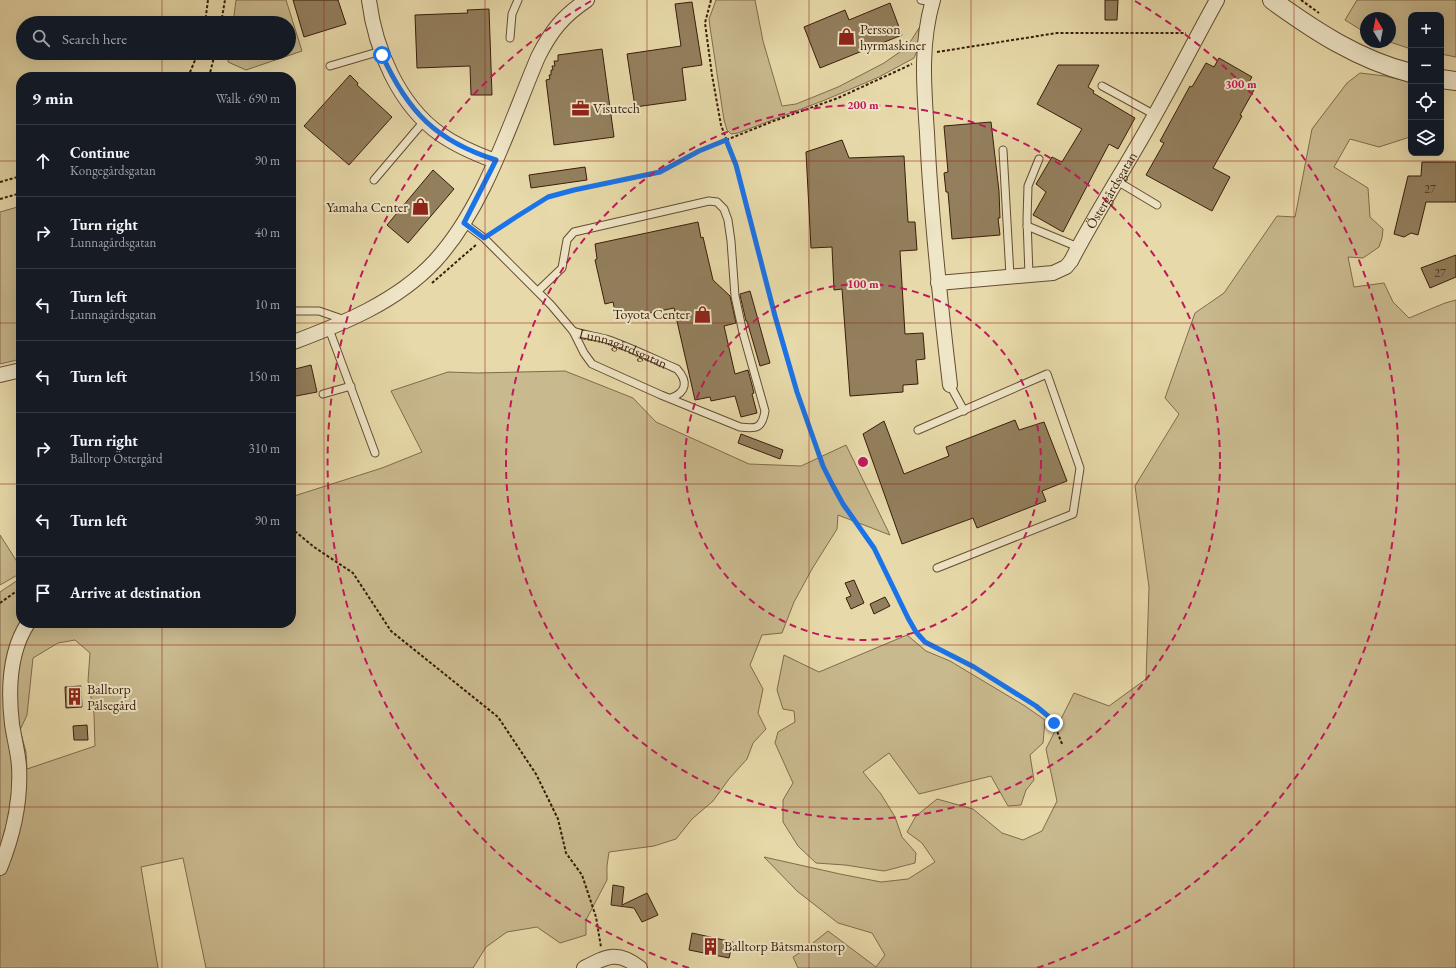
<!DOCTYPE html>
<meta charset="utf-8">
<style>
body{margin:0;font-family:"EB Garamond",serif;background:#242831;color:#f1f3f6}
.controls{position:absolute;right:12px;top:12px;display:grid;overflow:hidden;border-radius:8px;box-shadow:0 4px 16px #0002}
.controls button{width:36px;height:36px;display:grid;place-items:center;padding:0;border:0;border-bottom:1px solid #363941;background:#171b24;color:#f1f3f6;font:20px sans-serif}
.compass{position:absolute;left:1360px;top:12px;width:36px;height:36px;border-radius:50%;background:#171b24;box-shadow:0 4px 16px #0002;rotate:350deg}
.stop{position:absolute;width:12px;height:12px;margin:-9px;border:3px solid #1a73e8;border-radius:50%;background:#fff}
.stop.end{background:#1a73e8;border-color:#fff;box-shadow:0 1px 4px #0008}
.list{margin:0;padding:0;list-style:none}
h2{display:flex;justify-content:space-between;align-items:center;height:52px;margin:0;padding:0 16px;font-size:17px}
h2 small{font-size:13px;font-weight:400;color:#9ea1a6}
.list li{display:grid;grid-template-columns:26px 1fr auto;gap:12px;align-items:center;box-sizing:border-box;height:72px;padding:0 16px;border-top:1px solid #363941}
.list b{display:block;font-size:15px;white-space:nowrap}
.list p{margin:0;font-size:13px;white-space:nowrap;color:#9ea1a6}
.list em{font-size:13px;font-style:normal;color:#9ea1a6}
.icon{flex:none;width:22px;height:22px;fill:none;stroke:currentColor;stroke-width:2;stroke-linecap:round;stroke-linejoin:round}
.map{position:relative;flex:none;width:1456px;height:968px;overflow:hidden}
.search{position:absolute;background:#171b24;box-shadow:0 4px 16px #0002;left:16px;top:16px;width:280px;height:44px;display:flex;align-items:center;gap:10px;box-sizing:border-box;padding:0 14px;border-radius:22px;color:#9ea1a6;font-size:15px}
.panel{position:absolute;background:#171b24;box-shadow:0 4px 16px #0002;left:16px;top:72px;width:280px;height:556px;border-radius:16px}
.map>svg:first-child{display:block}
.green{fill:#c9b98e;stroke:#816b4c;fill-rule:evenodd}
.building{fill:#937f5d;stroke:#391d0a}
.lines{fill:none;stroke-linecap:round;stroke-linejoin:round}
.service-casing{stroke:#644c32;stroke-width:9}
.minor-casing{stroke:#644c32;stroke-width:16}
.tertiary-casing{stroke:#644c32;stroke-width:20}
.path{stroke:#391d0a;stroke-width:2;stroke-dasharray:3 2;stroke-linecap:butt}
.service{stroke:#efe6c7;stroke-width:7}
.minor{stroke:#efe6c7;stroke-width:14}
.tertiary{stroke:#efe6c7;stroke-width:18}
.route{stroke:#1a73e8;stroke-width:5}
.grid{fill:none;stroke:#8f2418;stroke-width:1;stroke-opacity:0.55}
.ring{fill:none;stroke:#c2185b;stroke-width:2;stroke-dasharray:7 5}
.labels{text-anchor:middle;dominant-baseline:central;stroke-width:4;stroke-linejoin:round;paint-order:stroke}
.number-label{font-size:12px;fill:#50361f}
.poi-label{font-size:14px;fill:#391d0a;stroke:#efe6c7;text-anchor:start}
.street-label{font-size:14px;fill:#391d0a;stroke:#efe6c7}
.centre{fill:#c2185b;stroke:#efe6c7;stroke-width:2}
.ring-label{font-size:12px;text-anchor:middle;font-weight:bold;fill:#c2185b;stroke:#efe6c7;stroke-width:4;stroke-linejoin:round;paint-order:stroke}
</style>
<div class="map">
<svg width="1456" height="968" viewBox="0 0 1456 968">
<rect width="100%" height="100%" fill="#e7d9a9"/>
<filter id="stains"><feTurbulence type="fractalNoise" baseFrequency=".005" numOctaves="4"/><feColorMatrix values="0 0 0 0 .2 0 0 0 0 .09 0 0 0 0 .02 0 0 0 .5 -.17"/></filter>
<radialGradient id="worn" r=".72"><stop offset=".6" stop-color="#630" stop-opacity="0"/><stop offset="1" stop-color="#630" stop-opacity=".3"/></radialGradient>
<g class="green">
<path d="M236,0H286L302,51L246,70L228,62L229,53H289V23H233Z"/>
<path d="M716,0H755L763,41L782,106L796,104L838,87L884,63L907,47L919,28L920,44L914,58L879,77L825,100L738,133L731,134L727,130L724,120L710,27L709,19Z"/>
<path d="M1357,0H1456V57L1441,54V15H1411V49L1390,42V18H1366V33L1345,20Z"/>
<path d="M1360,73L1385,76L1410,82L1411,94V132L1410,137L1379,147L1350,139L1334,167L1368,188L1370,217L1383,229L1382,238L1379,247L1363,258L1348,257L1354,287L1384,283L1393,302L1409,318L1445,303L1456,300V968H798L793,957L804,950L828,931L876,967L885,955L872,933L838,923L797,891L764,857L840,874L881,882L908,879L935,862L922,843L907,832L916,816L937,799L973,809L1002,833L1023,840L1042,831L1057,801L1046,749L1074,693L1109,706L1146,679L1149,587L1135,486L1179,414L1165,398L1195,313L1224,293L1277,216L1295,217L1312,129L1347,83Z"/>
<path d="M21,206V359L0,364V212Z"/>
<path d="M565,371L633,398L656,422L749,464L801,466L846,445L890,535L838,515L837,529L812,569L794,602L782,633L762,635L750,665L763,689L758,713L766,729L753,743L747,759L729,779L713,801L692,819L676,839L654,846L609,852L607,866V880L586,920V935L560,943L537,927L507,932L486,947L473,968H206L183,858L141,867L158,968H0V592L21,578V623H291V497L382,468L422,452L391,391L448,372L477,373ZM75,640L90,653L88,681L94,714L95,746L27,769L26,752L20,730L27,715L33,658L58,643Z"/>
<path d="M0,535L21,568V573L0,585Z"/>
<path d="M907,635L926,651L950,661L1025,706L1045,720L1043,743L1030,755L1034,780L1026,790L1021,805L1008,806L991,776L919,794L889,753L863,772L881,794L895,817L902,837L916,853L915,863L884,871L845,865L816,863L798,846L783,822V800L793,783L775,743L778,732L795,722L794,711L783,709L777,690L784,655L819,672Z"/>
</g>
<g class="building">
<path d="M293,0H338L346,24L304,37Z"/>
<path d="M1105,0H1118L1117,20H1105Z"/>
<path d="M692,2L702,65L682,68L686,100L635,107L627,54L681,46L675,4Z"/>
<path d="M890,3L902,35L820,68L804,27L845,10L849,20Z"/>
<path d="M489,9L492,95H471L470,66L417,68L415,15L468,13L467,10Z"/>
<path d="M602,49L614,137L554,145L546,80L550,79L549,75H551V70H553L552,66H555L554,61H558V55Z"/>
<path d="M1219,58L1252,77L1246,87L1254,90L1240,115L1242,116L1213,168L1230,177L1212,211L1146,175L1164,143L1160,141L1190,86L1192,87L1206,63L1214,67Z"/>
<path d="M1058,65H1099L1088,87L1094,91L1093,93L1135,118L1118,149L1109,144L1063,232L1033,215L1046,192L1036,184L1052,157L1062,162L1082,129L1037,104Z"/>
<path d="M350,75L358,83L357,85L392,117L349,165L304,126Z"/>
<path d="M991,122L999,191L1000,218H998L1000,235L952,239L948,192H946L944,173L948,172L944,126Z"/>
<path d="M842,140L849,158L904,156L908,222H915L917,250L900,251L905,334L923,333L925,359L916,360L918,384L903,385V392L850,396L842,289L834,290L832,247L811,248L806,152Z"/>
<path d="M1422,162H1456V202H1426L1418,235L1411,233L1404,237L1394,234L1408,176H1421Z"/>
<path d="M585,167L587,180L531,188L529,175Z"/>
<path d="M433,170L454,189L408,243L387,225Z"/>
<path d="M698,222L701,238L703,237L713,280L730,296L736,323L724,326L735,374L748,370L752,385L754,393L752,394L757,413L741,417L735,396L711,401L710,397L695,400L674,308L617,320L613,302L605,304L595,260L597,259L595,244Z"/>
<path d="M1456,255V277L1430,288L1421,268Z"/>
<path d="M750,291L770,363L760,366L747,321H746L740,295V294Z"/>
<path d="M311,365L317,392L291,397V370Z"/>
<path d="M1015,420L1019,430L1044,422L1067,481L1042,491L1046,501L977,528L973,518L902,544L863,434L884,421L904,474L949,456L946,447Z"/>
<path d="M741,434L783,450L780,459L738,443Z"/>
<path d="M854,580L864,603L851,609L846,598L851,596L845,583Z"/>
<path d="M885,597L890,606L874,614L870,604Z"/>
<path d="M81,686L82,707L66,708L65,687Z"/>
<path d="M87,725L88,740H74L73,726Z"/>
<path d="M613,885L624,887L622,905L647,893L658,915L642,922L634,908L611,905Z"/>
<path d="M692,933L733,942L729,958L689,950Z"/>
</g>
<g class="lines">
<defs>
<g id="service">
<path d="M921,0L932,2"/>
<path d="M510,38L512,14L518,0"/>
<path d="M330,66L381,51"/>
<path d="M1102,86L1155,115"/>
<path d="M1003,150L1010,276"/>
<path d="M374,180L425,120"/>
<path d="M1117,181L1157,205"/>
<path d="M464,223L484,238L551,305L573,331L584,353L592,364L661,395L740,427C756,429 762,429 765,411L743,333L735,296L731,241L728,220L724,209L717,202L709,201L574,232L567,240L562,268L538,291"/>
<path d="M1027,226L1078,247"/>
<path d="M1029,275L1027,220L1028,186L1039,159"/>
<path d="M291,311H319L345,320"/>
<path d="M329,329L375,453"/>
<path id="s1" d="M573,331C584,335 595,336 606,339C630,347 654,359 677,369C688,381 687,392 671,398"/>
<path d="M950,385L964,411"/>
<path d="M323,394L351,386"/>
<path d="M918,430L1047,374L1080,468L1073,514L937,568"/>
</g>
<g id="minor">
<path d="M369,0C375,49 399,105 440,134C457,146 476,154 495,161"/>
<path d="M933,0C920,44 924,88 927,133C931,217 940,301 950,385"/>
<path id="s2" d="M938,283L1053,273L1066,267L1071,261C1099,207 1133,156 1162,102C1181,68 1198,34 1217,0"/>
<path d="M291,343C342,324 397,302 435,261C484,208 510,123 538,57C551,31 563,16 587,0"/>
<path d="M0,375L21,370"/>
<path d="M0,868C13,836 21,801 19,766C18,752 14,738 12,724C8,690 9,652 28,623"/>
<path d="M584,968C607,956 618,950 640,968"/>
</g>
<g id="tertiary">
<path d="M1272,0C1315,31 1359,60 1411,73"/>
<path d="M1441,79L1456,81"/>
</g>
</defs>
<use href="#service" class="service-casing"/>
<use href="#minor" class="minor-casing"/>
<use href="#tertiary" class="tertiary-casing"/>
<g class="path">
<path d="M711,0L705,23L712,75L721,125L736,165L775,316L797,391L823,465L832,485L843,504L874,548L908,618L916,632L925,642L974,667L1036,706L1048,716L1054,723L1062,744"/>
<path d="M1301,0L1319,13"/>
<path d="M205,23L208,0"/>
<path d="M221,23L225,0"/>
<path d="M937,52L1057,33H1186"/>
<path d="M188,77L198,53"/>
<path d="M209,77L215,53"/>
<path d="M0,182L21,176"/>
<path d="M0,199L21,193"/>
<path d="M492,233L548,197L574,190L660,172L699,151L771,122L838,98L912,64"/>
<path d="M432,283L477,244"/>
<path d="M291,528L314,547L353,573L391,631L498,717L536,774L558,819L566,853L582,875L596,917L601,947"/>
<path d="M0,603L21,588"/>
</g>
<use href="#service" class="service"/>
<use href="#minor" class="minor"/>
<use href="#tertiary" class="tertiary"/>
</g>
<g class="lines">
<path class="route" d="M382,55C408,112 436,141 496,160L464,223L484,238L516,217L548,197L574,190L660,172L699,151L726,140L736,165L775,316L797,392L823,466L832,484L843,504L874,548L908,618L916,632L925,642L974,667L1036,706L1048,716L1054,723"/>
</g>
<path class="grid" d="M162,0V23M324,0V968M485,0V968M647,0V968M809,0V968M971,0V968M1132,0V968M1294,0V968M162,53V77M0,161H21M291,161H1456M0,323H21M291,323H1456M0,484H21M291,484H1456M162,623V968M0,645H1456M0,807H1456"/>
<g class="ring">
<circle cx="863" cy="462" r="178"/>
<circle cx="863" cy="462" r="357"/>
<path d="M689 968A535 535 0 0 1 591 1M1135 1A535 535 0 0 1 1037 968"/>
</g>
<defs>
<symbol id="shop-bare" viewBox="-9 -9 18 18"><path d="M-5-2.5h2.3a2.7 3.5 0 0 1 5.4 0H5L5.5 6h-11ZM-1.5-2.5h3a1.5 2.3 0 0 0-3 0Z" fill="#8f2418" stroke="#efe6c7" stroke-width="2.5" paint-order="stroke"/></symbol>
<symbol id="office-bare" viewBox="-9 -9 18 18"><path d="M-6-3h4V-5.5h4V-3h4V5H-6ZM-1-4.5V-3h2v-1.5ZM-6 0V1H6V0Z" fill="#8f2418" stroke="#efe6c7" stroke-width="2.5" paint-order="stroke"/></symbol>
<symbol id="building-bare" viewBox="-9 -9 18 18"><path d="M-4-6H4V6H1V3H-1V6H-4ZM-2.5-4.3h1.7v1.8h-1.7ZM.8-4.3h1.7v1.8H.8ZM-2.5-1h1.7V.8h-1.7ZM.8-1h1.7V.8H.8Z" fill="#8f2418" stroke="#efe6c7" stroke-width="2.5" paint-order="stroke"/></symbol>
</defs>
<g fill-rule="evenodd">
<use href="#shop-bare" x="834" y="24" width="25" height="25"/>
<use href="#office-bare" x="568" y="96" width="25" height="25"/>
<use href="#shop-bare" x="408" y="194" width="25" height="25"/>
<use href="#shop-bare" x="690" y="302" width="25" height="25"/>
<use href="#building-bare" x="62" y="684" width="25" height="25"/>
<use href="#building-bare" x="698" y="934" width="25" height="25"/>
</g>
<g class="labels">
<g class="number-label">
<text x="1430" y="189">27</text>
<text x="1440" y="273">27</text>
</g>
<g class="poi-label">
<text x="860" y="29">Persson<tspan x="860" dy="16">hyrmaskiner</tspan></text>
<text x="593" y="108">Visutech</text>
<text x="408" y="207" text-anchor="end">Yamaha Center</text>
<text x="690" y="314" text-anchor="end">Toyota Center</text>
<text x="87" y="689">Balltorp<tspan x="87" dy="16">Pålsegård</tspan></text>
<text x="724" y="946">Balltorp Båtsmanstorp</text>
</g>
<g class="street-label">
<text stroke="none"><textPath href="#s2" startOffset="219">Östergårdsgatan</textPath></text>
<text stroke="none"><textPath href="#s1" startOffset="53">Lunnagårdsgatan</textPath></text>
</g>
</g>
<circle cx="863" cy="462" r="6" class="centre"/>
<g class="ring-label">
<text x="1241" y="88">300 m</text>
<text x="863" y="109">200 m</text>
<text x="863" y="288">100 m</text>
</g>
<rect width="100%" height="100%" filter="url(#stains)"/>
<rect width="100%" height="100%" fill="url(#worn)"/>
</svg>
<div class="controls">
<button>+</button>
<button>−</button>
<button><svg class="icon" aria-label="locate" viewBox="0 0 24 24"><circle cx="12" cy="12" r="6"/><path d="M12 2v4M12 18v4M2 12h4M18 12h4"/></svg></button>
<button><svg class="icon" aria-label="layers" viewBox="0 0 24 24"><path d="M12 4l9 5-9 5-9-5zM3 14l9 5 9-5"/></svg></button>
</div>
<svg class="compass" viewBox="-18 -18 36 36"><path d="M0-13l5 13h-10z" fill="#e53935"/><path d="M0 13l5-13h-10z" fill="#9ea1a6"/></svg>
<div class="stop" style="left:382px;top:55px"></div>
<div class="stop end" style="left:1054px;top:723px"></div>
<div class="search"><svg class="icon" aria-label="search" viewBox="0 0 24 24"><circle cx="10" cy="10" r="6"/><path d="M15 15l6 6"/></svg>Search here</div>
<section class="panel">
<h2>9 min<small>Walk · 690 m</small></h2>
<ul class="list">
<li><svg class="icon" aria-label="ahead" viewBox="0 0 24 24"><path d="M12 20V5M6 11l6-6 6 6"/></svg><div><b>Continue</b><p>Kongegårdsgatan</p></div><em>90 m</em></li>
<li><svg class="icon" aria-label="right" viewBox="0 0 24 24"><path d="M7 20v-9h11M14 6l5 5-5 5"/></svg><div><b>Turn right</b><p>Lunnagårdsgatan</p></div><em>40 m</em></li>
<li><svg class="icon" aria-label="left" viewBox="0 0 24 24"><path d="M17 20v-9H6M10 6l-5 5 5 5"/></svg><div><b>Turn left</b><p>Lunnagårdsgatan</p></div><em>10 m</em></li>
<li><svg class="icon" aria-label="left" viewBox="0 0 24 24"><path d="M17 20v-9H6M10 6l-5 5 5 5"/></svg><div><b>Turn left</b></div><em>150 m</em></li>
<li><svg class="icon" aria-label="right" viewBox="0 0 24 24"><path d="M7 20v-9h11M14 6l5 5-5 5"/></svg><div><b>Turn right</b><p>Balltorp Östergård</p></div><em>310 m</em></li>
<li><svg class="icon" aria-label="left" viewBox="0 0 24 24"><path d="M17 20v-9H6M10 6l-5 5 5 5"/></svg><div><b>Turn left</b></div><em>90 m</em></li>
<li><svg class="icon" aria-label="arrive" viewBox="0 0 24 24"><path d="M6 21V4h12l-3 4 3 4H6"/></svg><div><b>Arrive at destination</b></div></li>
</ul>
</section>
</div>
